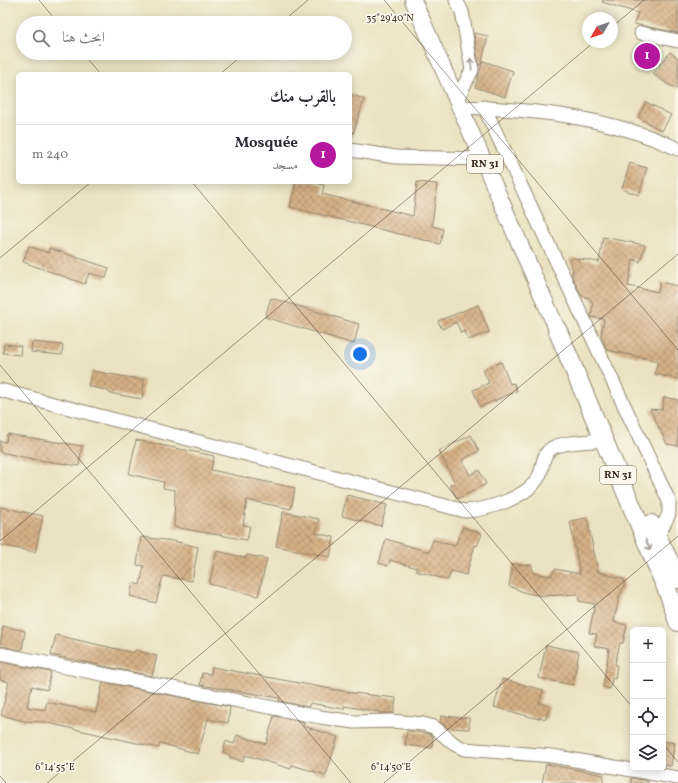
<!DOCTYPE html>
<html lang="ar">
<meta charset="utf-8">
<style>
body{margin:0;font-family:Vollkorn,Amiri,serif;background:#f2f2f3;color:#2b2b33;direction:rtl}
.controls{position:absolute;right:12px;bottom:12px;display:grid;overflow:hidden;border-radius:6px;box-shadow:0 2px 10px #0003}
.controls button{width:36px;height:36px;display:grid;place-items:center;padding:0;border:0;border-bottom:1px solid #e1e1e2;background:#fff;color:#2b2b33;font:20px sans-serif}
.compass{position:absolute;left:582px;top:12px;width:36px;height:36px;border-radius:50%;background:#fff;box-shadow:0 2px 10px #0003;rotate:230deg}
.you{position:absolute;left:360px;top:354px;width:14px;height:14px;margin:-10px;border:3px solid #fff;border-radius:50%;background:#1a73e8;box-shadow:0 0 0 6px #1a73e833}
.badge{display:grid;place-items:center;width:26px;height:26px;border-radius:50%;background:#b5179e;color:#fff;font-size:13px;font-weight:700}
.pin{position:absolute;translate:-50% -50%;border:2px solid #fff;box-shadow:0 1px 4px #0006}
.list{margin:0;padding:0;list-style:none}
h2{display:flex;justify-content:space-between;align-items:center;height:52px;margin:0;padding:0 16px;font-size:17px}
h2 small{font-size:13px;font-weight:400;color:#7c7c81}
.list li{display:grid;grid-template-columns:26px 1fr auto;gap:12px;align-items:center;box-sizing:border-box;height:60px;padding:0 16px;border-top:1px solid #e1e1e2}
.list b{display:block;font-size:15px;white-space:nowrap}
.list p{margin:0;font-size:13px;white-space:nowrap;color:#7c7c81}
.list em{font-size:13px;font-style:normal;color:#7c7c81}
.icon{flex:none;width:22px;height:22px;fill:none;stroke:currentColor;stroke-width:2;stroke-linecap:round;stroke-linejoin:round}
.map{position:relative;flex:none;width:678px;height:783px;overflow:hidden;direction:ltr}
.search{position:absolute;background:#fff;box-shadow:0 2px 10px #0003;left:16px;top:16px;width:336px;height:44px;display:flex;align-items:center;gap:10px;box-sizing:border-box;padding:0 14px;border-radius:22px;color:#7c7c81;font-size:15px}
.panel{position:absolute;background:#fff;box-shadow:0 2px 10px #0003;left:16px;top:72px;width:336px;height:112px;border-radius:6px;direction:rtl}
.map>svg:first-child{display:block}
.building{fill:url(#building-cross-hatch)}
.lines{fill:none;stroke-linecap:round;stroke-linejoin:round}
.minor-casing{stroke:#92866f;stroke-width:15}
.major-casing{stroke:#92866f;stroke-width:18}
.highway-casing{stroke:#92866f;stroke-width:20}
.minor{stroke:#fff;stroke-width:13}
.major{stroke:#fff;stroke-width:16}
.highway{stroke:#fff;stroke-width:18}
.oneway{stroke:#a79f9a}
.ticks{fill:none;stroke:#3b2a1e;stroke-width:1;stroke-opacity:0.45}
.labels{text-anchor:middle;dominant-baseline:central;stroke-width:3.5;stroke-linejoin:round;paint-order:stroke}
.shield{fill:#fbf7ec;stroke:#75685c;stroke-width:1}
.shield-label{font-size:11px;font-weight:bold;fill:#3b2a1e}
.ticks-label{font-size:10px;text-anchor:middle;fill:#3b2a1e;stroke:#fbf7ec;stroke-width:3.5;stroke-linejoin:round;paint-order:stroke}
</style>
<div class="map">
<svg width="678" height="783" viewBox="0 0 678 783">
<defs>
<pattern id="building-cross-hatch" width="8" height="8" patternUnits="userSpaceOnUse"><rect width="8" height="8" fill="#d5b085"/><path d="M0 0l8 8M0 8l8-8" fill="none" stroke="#ae8f6c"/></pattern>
</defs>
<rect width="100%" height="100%" fill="#fbf7ec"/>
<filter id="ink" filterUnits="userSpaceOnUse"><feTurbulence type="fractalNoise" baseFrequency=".025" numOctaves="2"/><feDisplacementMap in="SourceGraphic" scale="8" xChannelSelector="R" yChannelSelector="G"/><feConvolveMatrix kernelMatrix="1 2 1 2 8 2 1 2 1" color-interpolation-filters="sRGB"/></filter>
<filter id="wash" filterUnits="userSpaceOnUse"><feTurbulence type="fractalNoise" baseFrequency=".012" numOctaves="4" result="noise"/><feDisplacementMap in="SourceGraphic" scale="16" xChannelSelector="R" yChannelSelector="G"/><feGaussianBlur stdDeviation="0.9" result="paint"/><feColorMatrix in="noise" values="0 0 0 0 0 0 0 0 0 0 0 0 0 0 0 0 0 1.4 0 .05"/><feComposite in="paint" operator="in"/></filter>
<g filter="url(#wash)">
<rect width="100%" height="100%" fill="#eae2c0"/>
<g id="blocks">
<g class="building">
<path d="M603,0H678V33L634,24L638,13L602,2Z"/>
<path d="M474,33L488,36L481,65H479Z"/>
<path d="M670,52L678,58V89L667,84L653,74Z"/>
<path d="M483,61L513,71L505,97L475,87Z"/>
<path d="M350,94L364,99L352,137L350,136Z"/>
<path d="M646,102L671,115L662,131L638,117Z"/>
<path d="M630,163L647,168L639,195L622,189Z"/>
<path d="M296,182H313L324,185L322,194L413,216L417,182L437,184L432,226L443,229L440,244L290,207Z"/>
<path d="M603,237L645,245L640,262L633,259L628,286L658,292L660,282L678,286V379L655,374L658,361L607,350L601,336L604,319L591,317L593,304L590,298L582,296L572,276L573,269L569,260L574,258L599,262Z"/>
<path d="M29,246L48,253L49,248L109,268L106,278L89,273L85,284L23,262Z"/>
<path d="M271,298L359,324L354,344L265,317Z"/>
<path d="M478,305L489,332L468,340L464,331L461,333L456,322L442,329L438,321Z"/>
<path d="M32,342L63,345L62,355L31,352Z"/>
<path d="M4,344L21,346L20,355L3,353Z"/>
<path d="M501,362L510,384L514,383L517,391L480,407L473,390L489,383L483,370Z"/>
<path d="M92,371L144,380L142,399L109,393V391L88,386Z"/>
<path d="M664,397L678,400V446L667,444L650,409L662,410Z"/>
<path d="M7,434L82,446L79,466L33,459L0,452V441L6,442Z"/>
<path d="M471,435L479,451L462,460L470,475L479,470L486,484L457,499L450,485L455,483L439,451Z"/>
<path d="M136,440L214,456L211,470L295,488L291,509L247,500L243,525L250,526L247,540L174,527L175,490L163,488L164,482L129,474Z"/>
<path d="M347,495L387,505L381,526L342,516Z"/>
<path d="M0,507L43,516L35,552L0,545Z"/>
<path d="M283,512L319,519L316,533L334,537L330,557L276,546Z"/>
<path d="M587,518L598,572L624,579V587L619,597L614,622L627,625L623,643H620L615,664L617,665L615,679L612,678L610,689L603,687L609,649L594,646L597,634L589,633L595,604L579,601L578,594L543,596L526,593L509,586L513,564L532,565L533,573L551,576L555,569L580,574L570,521Z"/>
<path d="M463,527L482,534L477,546L475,545L466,575L451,571L448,580L416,571L417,568L390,560L388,566L379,563L386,539L429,552L433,540L455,546Z"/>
<path d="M141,537L173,541L198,547L192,581L163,576L156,603L130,596L133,583L140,585L144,566L137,565Z"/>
<path d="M217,551L246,558L247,555L267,559L258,596L209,584Z"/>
<path d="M3,626L25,631L22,650L0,646Z"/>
<path d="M56,635L134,653L135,650L157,656L152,676L51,655Z"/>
<path d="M546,645L579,652L573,685L539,678Z"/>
<path d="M0,662L51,672L47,690L32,686L27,707L45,710L47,702L96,712L103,682L230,707L228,723L208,719L198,754L160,743L159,748L43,722L24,721L1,715L9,682L0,680Z"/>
<path d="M212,667L353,693L396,698L394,713H380L381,712L344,706V709L310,703L308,707L279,701L280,698L200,685L202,673L211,674Z"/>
<path d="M502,679L543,690L539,703L549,706L546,719L539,717V719L494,707Z"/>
<path d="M274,716L304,722L303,726L338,737L326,775L292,765L291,769L245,755L243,762L230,757V755L223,752L226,741L234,744L237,735L266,744Z"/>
<path d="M441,716L469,718V729L448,728L440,722Z"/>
<path d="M407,731L430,734L433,737L432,748L405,745Z"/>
<path d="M663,741L675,743L671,766L663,765Z"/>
<path d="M546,764L604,775L603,783H542Z"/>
<path d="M631,778L648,781V783H631Z"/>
</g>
</g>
</g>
<g filter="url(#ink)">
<use href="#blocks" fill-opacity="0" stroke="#92866f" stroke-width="1"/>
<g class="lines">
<defs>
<g id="minor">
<path d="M456,0L462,12L472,70L457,99"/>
<path d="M641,33L678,41"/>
<path d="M460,107C534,109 610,117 678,149"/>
<path d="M484,107L669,501V514L658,536"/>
<path d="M350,150L396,157L483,159"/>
<path d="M0,390L465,511C487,510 526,498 538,478C544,468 541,455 552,448C566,441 587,442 603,440"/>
<path d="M0,654L320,717L354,722L392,721L423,724L434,727L454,744L464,749L552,756L678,778"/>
</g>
<path id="major" d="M413,0L557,329"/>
<g id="highway">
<path d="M557,329L670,597L678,622"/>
<path d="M651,524L678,579"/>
</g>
</defs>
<use href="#minor" class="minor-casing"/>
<use href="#major" class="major-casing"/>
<use href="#highway" class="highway-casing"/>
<use href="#minor" class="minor"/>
<use href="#major" class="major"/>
<use href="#highway" class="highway"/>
</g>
<defs><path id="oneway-shaft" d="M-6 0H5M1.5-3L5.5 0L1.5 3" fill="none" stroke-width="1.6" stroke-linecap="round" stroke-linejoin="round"/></defs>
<g class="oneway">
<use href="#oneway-shaft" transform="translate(471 64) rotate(-98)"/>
<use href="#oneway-shaft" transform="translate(648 545) rotate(67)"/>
</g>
</g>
<path class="ticks" d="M39,0L58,23M384,0L678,350M281,23L308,0M612,27L644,0M83,53L101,74M220,74L245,53M192,182L633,708M0,258L91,182M0,365L351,783M0,541L594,42M663,744L678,762M0,776L6,783M47,783L678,254M384,783L678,536"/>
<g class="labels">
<g class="shield">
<rect x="467" y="155" width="36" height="18" rx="3"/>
<rect x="600" y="466" width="36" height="18" rx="3"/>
</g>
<g class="shield-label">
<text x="485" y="164">RN 31</text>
<text x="618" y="475">RN 31</text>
</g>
</g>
<g class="ticks-label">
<text x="390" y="21">35°29'40"N</text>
<text x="55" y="770">6°14'55"E</text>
<text x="391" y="770">6°14'50"E</text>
</g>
</svg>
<div class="controls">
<button>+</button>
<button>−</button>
<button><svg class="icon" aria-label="locate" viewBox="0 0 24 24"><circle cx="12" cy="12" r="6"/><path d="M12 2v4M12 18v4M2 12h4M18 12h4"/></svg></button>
<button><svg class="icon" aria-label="layers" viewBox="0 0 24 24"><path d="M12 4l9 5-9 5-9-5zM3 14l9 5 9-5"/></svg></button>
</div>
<svg class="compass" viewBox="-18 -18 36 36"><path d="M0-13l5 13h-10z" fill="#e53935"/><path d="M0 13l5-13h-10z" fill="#7c7c81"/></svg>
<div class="you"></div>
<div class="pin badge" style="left:647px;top:56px">1</div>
<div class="search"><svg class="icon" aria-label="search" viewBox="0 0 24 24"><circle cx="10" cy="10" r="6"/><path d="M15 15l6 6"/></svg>ابحث هنا</div>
<section class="panel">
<h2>بالقرب منك<small></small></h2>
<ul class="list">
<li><span class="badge">1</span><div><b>Mosquée</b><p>مسجد</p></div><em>240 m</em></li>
</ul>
</section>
</div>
